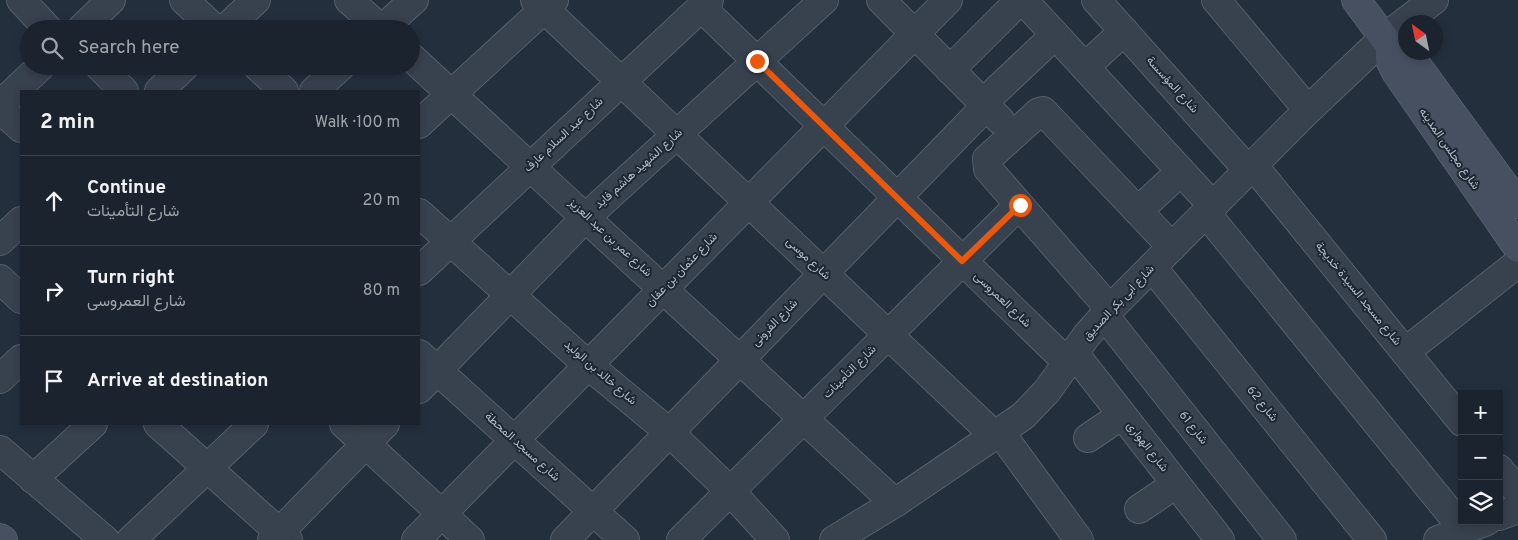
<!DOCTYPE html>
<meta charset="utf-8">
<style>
body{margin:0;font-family:Overpass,Vazirmatn,sans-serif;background:#242b36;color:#f1f3f6}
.controls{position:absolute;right:15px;bottom:15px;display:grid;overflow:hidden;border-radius:0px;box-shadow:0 2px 8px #0003}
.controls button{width:45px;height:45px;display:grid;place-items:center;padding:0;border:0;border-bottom:1px solid #39404a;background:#1b232e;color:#f1f3f6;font:25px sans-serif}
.compass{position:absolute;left:1398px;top:15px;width:45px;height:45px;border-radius:50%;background:#1b232e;box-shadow:0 2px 8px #0003;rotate:327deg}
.stop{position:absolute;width:15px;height:15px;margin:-11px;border:4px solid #ea580c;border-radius:50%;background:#fff}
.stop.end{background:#ea580c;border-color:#fff;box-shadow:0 1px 5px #0008}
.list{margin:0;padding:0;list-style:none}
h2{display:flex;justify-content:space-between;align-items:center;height:65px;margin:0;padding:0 20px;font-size:21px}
h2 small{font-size:16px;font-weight:400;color:#a0a4aa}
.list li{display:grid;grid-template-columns:32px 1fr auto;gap:15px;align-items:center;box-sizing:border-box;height:90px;padding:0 20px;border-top:1px solid #39404a}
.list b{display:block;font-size:19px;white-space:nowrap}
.list p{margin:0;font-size:16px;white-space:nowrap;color:#a0a4aa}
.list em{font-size:16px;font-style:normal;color:#a0a4aa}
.icon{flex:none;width:28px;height:28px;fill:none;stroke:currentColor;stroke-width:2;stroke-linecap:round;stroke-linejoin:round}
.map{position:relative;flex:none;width:1518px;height:540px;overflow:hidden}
.search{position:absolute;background:#1b232e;box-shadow:0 2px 8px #0003;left:20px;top:20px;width:400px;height:55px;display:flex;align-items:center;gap:12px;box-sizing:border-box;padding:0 18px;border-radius:28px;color:#a0a4aa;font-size:19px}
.panel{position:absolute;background:#1b232e;box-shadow:0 2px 8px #0003;left:20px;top:90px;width:400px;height:335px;border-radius:0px}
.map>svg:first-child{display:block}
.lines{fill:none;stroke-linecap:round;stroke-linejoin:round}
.street-casing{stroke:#565f6c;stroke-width:30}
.secondary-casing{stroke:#565f6c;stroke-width:30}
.street{stroke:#38414e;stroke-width:28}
.secondary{stroke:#465061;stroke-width:28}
.route{stroke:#ea580c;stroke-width:6}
.labels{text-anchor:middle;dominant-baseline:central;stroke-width:4;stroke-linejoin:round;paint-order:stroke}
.street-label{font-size:12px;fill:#b4bcc9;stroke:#1d2633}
</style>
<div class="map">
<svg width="1518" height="540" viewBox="0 0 1518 540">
<rect width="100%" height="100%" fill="#242f3e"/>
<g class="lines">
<defs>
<g id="street">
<path d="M21,0L48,29"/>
<path d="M184,0L215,29"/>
<path d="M349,0L381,29"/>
<path d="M535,0L995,436"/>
<path d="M881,0L1000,120"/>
<path d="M1023,0L1213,206"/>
<path d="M1096,0L1248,170"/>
<path d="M1216,0L1308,110"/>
<path d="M701,7L1067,362"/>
<path d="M81,29L111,0"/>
<path d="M225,29L256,0"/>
<path d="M382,29L414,0"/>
<path d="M411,57L895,503"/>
<path d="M99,66L124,91"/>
<path d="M257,66L284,91"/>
<path d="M1085,67L1124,31"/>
<path d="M950,70L1020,0"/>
<path d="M159,91L185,66"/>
<path d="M314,91L341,66"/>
<path d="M983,103L1055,35"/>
<path d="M0,105L41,66"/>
<path d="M0,109L21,128"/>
<path d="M419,124L554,0"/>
<path d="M1253,165L1462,422"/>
<path d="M1138,211L1180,172"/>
<path d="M419,213L588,365L669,432L730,491L775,540"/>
<path d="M1206,213L1464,530"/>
<path d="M0,241L21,221"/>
<path d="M1152,267L1372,540"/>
<path d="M419,271L709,0"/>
<path d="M0,279L21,299"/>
<path d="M1110,309L988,169L987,159L1039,112L1043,111L1172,247"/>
<path d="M1104,315L1282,540"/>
<path d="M1405,352L1518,263"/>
<path d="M1074,353L1220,540"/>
<path d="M419,354L625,540"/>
<path d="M0,379L21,359"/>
<path d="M419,389L586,217L824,0"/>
<path d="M158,424L288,540"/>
<path d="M344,424L470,540"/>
<path d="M1000,432L1079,540"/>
<path d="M1088,438L1122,415"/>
<path d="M0,450L105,540"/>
<path d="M1499,469L1518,492"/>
<path d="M33,479L93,424"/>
<path d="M1139,509L1176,484"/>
<path d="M1499,516L1518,509"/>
<path d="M131,540L254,424"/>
<path d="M272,540L385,424"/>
<path d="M416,540L948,0"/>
<path d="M565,540L986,106"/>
<path d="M681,540L1019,205"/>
<path d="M834,540L895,503L1023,416L1047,391L1087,335L1110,309L1308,110L1384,38L1434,0"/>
<path d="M1438,540L1487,521"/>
</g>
<g id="secondary">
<path d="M1356,0L1390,46L1403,51L1413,60L1518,204"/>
<path d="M1390,46V60L1396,72L1518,248"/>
<path d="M0,538L3,540"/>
</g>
</defs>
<use href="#street" class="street-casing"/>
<use href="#secondary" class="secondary-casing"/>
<use href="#street" class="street"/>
<use href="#secondary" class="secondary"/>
</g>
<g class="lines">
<path class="route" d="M757,61L962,261L1020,205"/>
</g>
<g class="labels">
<g class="street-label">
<text transform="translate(1172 85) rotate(48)">شارع المؤسسة</text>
<text transform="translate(564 135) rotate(-43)">شارع عبد السلام عارف</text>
<text transform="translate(1449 149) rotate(55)">شارع مجلس المدينه</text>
<text transform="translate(639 169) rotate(-42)">شارع الشهيد هاشم فايد</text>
<text transform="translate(610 238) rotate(43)">شارع عمر بن عبد العزيز</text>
<text transform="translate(808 259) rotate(43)">شارع موسى</text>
<text transform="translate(682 270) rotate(-46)">شارع عثمان بن عفان</text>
<text transform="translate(1358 294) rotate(51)">شارع مسجد السيدة خديجة</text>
<text transform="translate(1002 300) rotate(44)">شارع العمروسى</text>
<text transform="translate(1119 303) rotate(-47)">شارع ابى بكر الصديق</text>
<text transform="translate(775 323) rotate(-46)">شارع الفرونى</text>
<text transform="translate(850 372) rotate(-45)">شارع التأمينات</text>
<text transform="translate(600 373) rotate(41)">شارع خالد بن الوليد</text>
<text transform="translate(1262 404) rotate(51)">شارع 62</text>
<text transform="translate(1193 428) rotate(52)">شارع 61</text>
<text transform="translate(522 447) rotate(42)">شارع مسجد المحطة</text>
<text transform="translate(1147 447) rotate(52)">شارع الهوارى</text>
</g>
</g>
</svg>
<div class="controls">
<button>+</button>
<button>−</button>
<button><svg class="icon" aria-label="layers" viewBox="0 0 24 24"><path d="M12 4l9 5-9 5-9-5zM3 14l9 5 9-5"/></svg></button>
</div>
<svg class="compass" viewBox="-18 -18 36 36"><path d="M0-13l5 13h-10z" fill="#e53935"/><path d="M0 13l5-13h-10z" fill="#a0a4aa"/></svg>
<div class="stop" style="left:1020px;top:205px"></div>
<div class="stop end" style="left:757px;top:61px"></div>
<div class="search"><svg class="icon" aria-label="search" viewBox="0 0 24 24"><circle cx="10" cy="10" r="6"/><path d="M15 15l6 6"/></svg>Search here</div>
<section class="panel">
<h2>2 min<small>Walk · 100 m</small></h2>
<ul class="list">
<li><svg class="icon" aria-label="ahead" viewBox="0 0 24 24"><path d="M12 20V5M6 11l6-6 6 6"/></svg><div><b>Continue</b><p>شارع التأمينات</p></div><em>20 m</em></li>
<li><svg class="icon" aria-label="right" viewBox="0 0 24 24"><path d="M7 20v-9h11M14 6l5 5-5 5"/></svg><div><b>Turn right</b><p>شارع العمروسى</p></div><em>80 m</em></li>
<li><svg class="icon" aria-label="arrive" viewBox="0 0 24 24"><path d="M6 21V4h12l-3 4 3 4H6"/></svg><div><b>Arrive at destination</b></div></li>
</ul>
</section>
</div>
